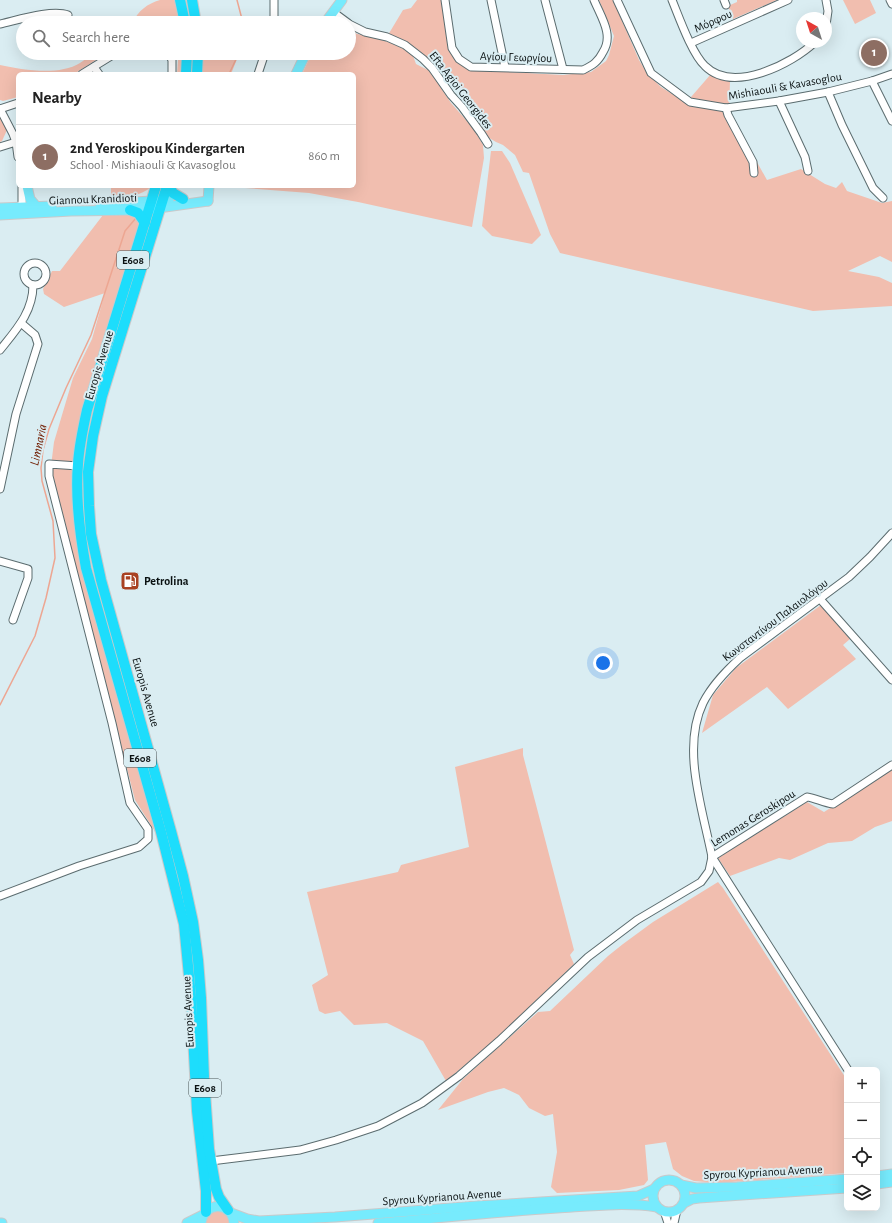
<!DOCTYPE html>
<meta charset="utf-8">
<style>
body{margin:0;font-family:"Alegreya Sans",sans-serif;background:#f2f2f2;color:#222}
.controls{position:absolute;right:12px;bottom:12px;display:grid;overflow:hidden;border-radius:6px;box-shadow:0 4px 16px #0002}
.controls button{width:36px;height:36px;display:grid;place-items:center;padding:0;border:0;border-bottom:1px solid #e0e0e0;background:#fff;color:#222;font:20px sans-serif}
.compass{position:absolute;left:796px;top:12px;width:36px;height:36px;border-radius:50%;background:#fff;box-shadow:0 4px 16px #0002;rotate:321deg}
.you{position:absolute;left:603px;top:663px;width:14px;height:14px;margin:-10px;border:3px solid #fff;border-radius:50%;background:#1a73e8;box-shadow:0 0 0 6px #1a73e833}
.badge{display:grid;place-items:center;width:26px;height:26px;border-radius:50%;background:#a94122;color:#fff;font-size:13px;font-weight:700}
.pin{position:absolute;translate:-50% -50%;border:2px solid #fff;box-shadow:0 1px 4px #0006}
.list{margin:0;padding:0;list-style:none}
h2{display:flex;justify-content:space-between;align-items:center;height:52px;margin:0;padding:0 16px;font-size:17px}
h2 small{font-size:13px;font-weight:400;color:#767676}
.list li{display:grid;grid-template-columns:26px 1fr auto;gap:12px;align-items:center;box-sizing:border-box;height:64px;padding:0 16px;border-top:1px solid #e0e0e0}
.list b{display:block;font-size:15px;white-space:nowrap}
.list p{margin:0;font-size:13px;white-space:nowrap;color:#767676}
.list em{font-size:13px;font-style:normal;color:#767676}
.icon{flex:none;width:22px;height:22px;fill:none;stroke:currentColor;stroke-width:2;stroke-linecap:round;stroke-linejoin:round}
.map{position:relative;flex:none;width:892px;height:1223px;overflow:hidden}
.search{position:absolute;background:#fff;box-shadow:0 4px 16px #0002;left:16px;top:16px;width:340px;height:44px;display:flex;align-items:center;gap:10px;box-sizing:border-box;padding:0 14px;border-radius:22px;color:#767676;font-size:15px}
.panel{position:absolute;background:#fff;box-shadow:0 4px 16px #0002;left:16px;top:72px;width:340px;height:116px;border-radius:6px}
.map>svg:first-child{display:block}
.green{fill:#f1beaf}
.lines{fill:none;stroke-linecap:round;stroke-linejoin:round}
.stream{stroke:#eda692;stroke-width:1.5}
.minor-casing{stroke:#5b6c6f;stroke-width:9}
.major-casing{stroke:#c9cacb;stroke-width:11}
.highway-casing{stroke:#c9cacb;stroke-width:12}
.minor{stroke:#fff;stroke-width:7}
.major{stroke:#77ebfd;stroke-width:9}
.highway{stroke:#1dddfc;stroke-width:10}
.labels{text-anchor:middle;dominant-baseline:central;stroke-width:4;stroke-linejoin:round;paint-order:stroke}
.shield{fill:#daedf2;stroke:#485254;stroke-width:1}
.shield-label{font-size:11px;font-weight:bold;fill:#091011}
.street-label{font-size:12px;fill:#091011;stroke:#daedf2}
.poi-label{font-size:12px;font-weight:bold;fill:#091011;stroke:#daedf2;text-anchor:start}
.water-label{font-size:13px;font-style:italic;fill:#722106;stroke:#daedf2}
</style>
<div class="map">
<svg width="892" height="1223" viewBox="0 0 892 1223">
<rect width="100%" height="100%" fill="#daedf2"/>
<g class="green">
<path d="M160,0H198L199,23H132C139,10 147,4 160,0Z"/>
<path d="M417,0H442L449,48L471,70L563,75L591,72L606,61L609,55L614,36L599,0H613L639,60L647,73L661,87L685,102H691V97L711,74L730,81L729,112L767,180L801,169L825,184L836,188L842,182L847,191L882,203L892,201V262L880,256L848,271L879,277L892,283V306L813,311L560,253L550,234L529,173L523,172L515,155L503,145L496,142L486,136L472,117L469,99L425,57L388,35L403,10L411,8Z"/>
<path d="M737,0H777L733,19L728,6L737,2Z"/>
<path d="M843,0H870L876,13L855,24Z"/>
<path d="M349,28L357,34L370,36L391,43L412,53L416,64L430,71L451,103L474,129L483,145L484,158L472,227L358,202L309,193L245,188V186H354V74H302L312,53H349Z"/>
<path d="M92,53H107L74,74H18V97L3,101L0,100V65C23,70 59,76 80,63C84,61 88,56 92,53Z"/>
<path d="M175,53H212L237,59L231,74H177L178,60Z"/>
<path d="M0,118L7,130L2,141L0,142Z"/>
<path d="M491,151H502L510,163L541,235L532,244L492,236L482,226Z"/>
<path d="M111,186H152C140,197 127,197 111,197Z"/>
<path d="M136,214L141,222L76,450L81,550L156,833L135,800L62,514L50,474L54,442L73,378L92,339L105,293L64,307L44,294L43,289L52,271H60L103,215Z"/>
<path d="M821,605L850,639L843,645L856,659L788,709L767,687L702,733L713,695L736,668Z"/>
<path d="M523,748V755L574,950L570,955L574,964L497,1038L446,1081L423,1041L387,1023L354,1025L340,1011L325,1014L319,1011L312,985L328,975L307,892L398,872L401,865L469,847L455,767Z"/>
<path d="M892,769V821L875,827L852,841L828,843L790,860L779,858L730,876L718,858L807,802L824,812Z"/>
<path d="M718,882L723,888L847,1080V1173L718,1183L694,1181L682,1176L673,1169L666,1142L645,1145L648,1180L644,1185L619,1190L557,1193L551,1187L557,1152L553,1114L545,1116L529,1108L519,1095L504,1088L488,1092L438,1110L463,1079L538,1012L550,1011L608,956L623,944L653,922Z"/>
<path d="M221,1211L228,1216L230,1223H205C207,1214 212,1212 221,1211Z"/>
</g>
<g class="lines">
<g class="stream">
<path d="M237,0L243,23"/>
<path d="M229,74L239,53"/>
<path d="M0,705L35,636L46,598L55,558L53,521L42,481L41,468L43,450L49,429L66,388L91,335L125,231L136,218"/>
</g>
<defs>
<g id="minor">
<path d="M445,0L452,48L459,59L471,67L583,70C593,65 598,62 603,52C614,35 601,17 594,0"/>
<path d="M491,0L505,67"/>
<path d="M545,0L563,69"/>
<path d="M617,0L651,73L690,102L726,108L779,101L828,92L872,81L892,74"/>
<path d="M672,0C679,17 692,54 705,66C733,94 792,64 815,42"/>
<path d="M724,0L726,5"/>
<path d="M826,0L828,11L826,25"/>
<path d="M890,0L892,4"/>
<path d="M333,12L348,23"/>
<path d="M274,23V0"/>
<path d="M0,24C18,20 52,9 68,15"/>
<path d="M349,24L365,32L387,37L405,45L423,59L432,68L451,95L462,107L481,133L488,144"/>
<path d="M691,43L788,0"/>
<path d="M168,53L172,60V74"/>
<path d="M94,67L99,74"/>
<path d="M82,74L116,53"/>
<path d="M258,74L265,53"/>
<path d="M872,81L892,121"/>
<path d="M828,92L842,125L873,188L883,198"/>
<path d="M779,101L805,157L808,171"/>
<path d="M726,108L728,115L753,162L754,173"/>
<path d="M0,109L13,134L16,142L18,157"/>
<path d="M0,109L18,103"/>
<path d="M0,147L16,142"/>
<path d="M22,186V212"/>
<circle cx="35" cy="274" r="11"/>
<path d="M0,350C16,330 33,312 33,285"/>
<path d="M0,489L16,414L38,344L35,335L21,323"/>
<path d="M0,561L28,569V578L13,620"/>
<path d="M820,599L892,680"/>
<path d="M712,857L848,1070"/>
<path d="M712,857L807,797C816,798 823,803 833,804L892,765"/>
<path d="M0,896L79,866L139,847L148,839V829L130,803L112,723L49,476V464L78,466"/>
<path d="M211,1161L300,1150L336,1140L378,1126L422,1103L459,1076L499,1041L588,957L637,920L701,882L709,871L712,857C703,810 681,749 703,703C712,685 726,671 740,658L849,577L870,557L892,533"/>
<path d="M664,1211L668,1223"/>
<path d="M674,1223L677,1210"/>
</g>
<g id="major">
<path d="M325,23L342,0"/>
<path d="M296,74L306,53"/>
<path d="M27,186L30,199L36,206"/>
<path d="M208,201L209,186"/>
<path d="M100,204L169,200"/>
<path d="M0,208L52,206"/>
<path d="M0,215L71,211L144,210L208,201"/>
<path d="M877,1176L892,1174"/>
<circle cx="669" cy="1196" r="16"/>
<path d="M877,1184L892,1182"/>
<path d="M681,1185L696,1188L737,1187L847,1179"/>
<path d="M684,1203L692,1199L699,1198L847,1188"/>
<path d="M231,1213L247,1219L259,1221L335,1217L476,1206L638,1196L654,1189"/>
<path d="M0,1223H2"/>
<path d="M187,1223L203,1215"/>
<path d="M201,1223C204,1201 232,1201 234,1223"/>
<path d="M378,1223C438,1218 498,1212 557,1208C590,1206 624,1202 657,1207"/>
</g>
<g id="highway">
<path d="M180,0L185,23"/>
<path d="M192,0L196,23"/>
<path d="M186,74L187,53"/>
<path d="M197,74L198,53"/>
<path d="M156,186L87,410C83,428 79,446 78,464C75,498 80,535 86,568L161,832L184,924L191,997L197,1111L206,1191V1212"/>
<path d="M167,186L102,396L93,436L88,472L89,506L91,534L101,580L171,831L183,876L193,922L198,960L201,998L204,1078L209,1149L216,1189L219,1197L228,1210"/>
<path d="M169,186L173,193L183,199"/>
<path d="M130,210L138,213L145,223"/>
</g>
</defs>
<use href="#minor" class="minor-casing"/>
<use href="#major" class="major-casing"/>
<use href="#highway" class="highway-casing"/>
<use href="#minor" class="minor"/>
<use href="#major" class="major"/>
<use href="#highway" class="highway"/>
</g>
<defs>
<symbol id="fuel-square" viewBox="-11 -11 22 22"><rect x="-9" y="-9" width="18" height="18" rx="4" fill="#a94122" stroke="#daedf2"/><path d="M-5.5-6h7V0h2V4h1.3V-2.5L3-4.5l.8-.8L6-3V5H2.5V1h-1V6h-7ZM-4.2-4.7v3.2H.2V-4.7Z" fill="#fff"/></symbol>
</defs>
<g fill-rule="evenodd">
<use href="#fuel-square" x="119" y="570" width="22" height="22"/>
</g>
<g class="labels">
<g class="shield">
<rect x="117" y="251" width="32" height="18" rx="3"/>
<rect x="124" y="749" width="32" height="18" rx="3"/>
<rect x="189" y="1079" width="32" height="18" rx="3"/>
</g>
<g class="shield-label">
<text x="133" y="260">E608</text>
<text x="140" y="758">E608</text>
<text x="205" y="1088">E608</text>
</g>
<g class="street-label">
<text transform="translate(713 21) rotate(-24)">Μόρφου</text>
<text transform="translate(516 57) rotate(2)">Αγίου Γεωργίου</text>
<text transform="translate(785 86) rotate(-10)">Mishiaouli &amp; Kavasoglou</text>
<text transform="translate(461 90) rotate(52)">Efta Agioi Georgides</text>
<text transform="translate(93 199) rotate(-2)">Giannou Kranidioti</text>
<text transform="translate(99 365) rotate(-73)">Europis Avenue</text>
<text transform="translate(775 620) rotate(-37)">Κωνσταντίνου Παλαιολόγου</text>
<text transform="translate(146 692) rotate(74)">Europis Avenue</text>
<text transform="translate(753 818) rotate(-32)">Lemonas Geroskipou</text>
<text transform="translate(188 1012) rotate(-93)">Europis Avenue</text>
<text transform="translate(763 1172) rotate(-3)">Spyrou Kyprianou Avenue</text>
<text transform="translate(442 1197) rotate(-4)">Spyrou Kyprianou Avenue</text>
</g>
<g class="poi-label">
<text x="144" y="581">Petrolina</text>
</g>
<g class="water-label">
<text transform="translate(39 445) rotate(-78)">Limnaria</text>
</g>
</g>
</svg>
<div class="controls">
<button>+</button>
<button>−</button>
<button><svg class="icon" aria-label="locate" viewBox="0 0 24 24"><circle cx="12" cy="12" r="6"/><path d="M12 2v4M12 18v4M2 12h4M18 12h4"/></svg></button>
<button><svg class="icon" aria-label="layers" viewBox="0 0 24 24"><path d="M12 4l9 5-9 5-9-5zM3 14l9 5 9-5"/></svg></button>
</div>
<svg class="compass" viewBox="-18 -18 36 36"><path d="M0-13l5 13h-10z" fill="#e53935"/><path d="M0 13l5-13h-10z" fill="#767676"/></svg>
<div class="you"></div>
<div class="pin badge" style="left:874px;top:53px;background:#8d6e63">1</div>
<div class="search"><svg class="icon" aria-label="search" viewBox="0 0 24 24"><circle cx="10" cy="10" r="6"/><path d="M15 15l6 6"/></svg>Search here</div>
<section class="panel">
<h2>Nearby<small></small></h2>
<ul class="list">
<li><span class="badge" style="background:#8d6e63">1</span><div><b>2nd Yeroskipou Kindergarten</b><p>School · Mishiaouli &amp; Kavasoglou</p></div><em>860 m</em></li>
</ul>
</section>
</div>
